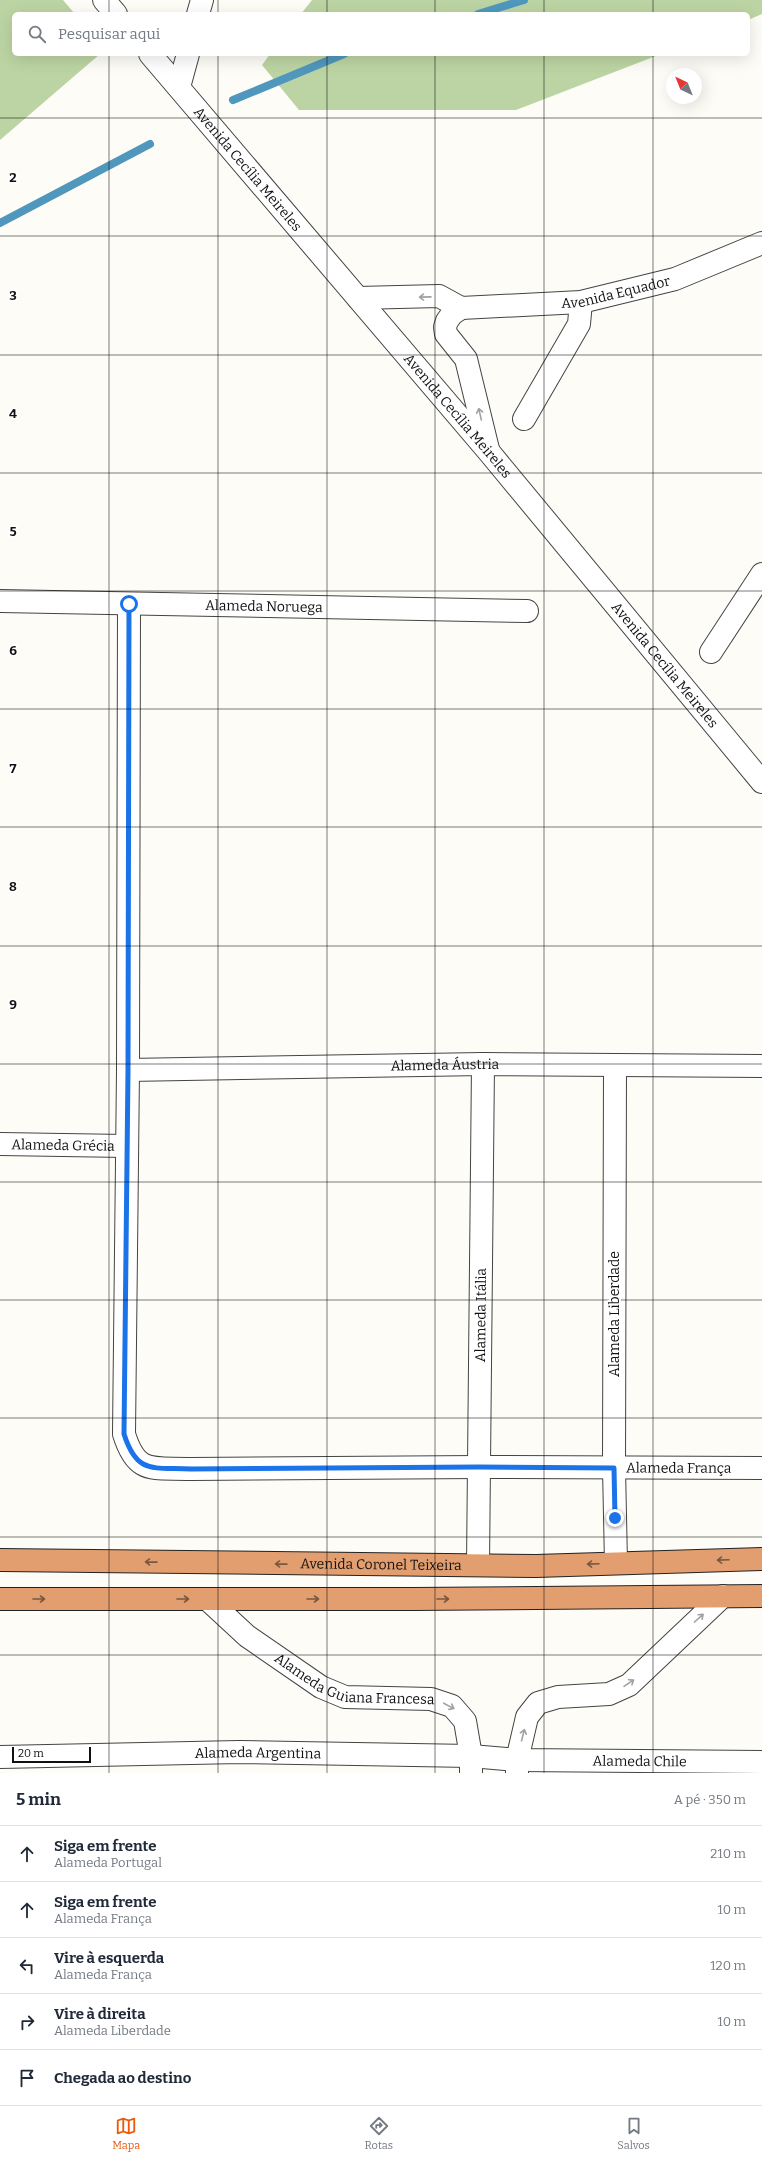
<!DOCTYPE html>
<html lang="pt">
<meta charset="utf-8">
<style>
body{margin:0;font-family:Bitter,serif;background:#f2f2f3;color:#1f2937}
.compass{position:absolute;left:666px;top:68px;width:36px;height:36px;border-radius:50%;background:#fff;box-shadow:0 4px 16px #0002;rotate:317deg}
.scale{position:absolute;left:12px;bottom:10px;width:79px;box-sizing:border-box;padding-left:4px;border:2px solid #111;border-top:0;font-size:11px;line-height:14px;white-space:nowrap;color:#111;-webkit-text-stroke:3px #fff;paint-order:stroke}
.stop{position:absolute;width:12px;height:12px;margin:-9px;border:3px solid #1a73e8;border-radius:50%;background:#fff}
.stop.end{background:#1a73e8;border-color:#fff;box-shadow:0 1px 4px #0008}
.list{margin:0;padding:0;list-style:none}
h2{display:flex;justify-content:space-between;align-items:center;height:52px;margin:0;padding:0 16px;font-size:17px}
h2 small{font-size:13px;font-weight:400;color:#747a83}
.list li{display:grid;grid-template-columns:26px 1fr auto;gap:12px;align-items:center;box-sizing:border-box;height:56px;padding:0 16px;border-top:1px solid #e0e1e3}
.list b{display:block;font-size:15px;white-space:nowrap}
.list p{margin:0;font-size:13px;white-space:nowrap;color:#747a83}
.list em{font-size:13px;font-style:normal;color:#747a83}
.icon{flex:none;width:22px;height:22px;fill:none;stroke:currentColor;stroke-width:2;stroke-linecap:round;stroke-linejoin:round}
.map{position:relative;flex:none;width:762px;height:1773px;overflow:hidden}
.search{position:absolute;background:#fff;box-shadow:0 4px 16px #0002;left:12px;right:12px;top:12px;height:44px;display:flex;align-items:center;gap:10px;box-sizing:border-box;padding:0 14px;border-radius:6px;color:#747a83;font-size:15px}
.sheet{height:332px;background:#fff}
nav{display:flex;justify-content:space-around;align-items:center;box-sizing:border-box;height:56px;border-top:1px solid #e0e1e3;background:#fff;font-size:11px;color:#747a83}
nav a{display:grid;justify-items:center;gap:2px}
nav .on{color:#ea580c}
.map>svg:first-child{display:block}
.forest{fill:#bcd4a3}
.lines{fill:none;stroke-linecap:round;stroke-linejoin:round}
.stream{stroke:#5097bd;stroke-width:8}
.minor-casing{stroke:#444;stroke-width:24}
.highway-casing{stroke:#222;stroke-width:24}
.minor{stroke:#fff;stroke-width:22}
.highway{stroke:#e29e6f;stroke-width:22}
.oneway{stroke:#a0a0a0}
.oneway2{stroke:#7a5840}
.route{stroke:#1a73e8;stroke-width:5}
.grid{fill:none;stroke:#111;stroke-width:1;stroke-opacity:0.55}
.labels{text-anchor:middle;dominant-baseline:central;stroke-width:4;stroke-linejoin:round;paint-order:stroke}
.street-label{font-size:14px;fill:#111;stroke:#fff}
.grid-label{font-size:13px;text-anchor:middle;font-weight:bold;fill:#111;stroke:#fff;stroke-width:4;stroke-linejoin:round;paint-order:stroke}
</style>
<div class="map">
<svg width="762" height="1773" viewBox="0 0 762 1773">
<rect width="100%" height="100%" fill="#fefcf6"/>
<g class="forest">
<path d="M0,0H63L75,14H14V54H100L0,140Z"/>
<path d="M312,0H762V14L748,20V14H301Z"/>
<path d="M270,54H661L516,110H299L262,65Z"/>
</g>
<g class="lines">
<g class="stream">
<path d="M478,14L524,0"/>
<path d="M233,100L344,54"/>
<path d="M0,223L150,144"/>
</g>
<defs>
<g id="minor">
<path d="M104,0L116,14"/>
<path d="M198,14L202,0"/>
<path id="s1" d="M150,54L489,452L762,782"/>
<path d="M179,87L188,54"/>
<path d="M358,298L439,296L461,308"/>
<path id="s2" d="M461,308L581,302L675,279L762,243"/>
<path d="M461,308L452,314L447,321L445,327L446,334L466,359L488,449"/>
<path d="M524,419L579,324L581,302"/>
<path id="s3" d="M0,601L527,611"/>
<path id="s4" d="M129,604L128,1070L124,1434C137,1476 153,1467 191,1469L479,1467L762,1468"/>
<path d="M711,652L762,574"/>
<path d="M615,1066L614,1468L616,1563"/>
<path id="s5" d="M128,1070L483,1064L762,1066"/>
<path id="s6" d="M0,1144L126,1146"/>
<path id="s7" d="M478,1565L483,1064"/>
<path id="s8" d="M207,1599L247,1636L321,1687L345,1697L431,1699L452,1706L465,1721L471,1756V1773"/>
<path id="s9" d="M0,1757L239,1752L471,1756L517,1760L762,1762"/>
<path d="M517,1773V1760L527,1717L538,1703L558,1697L609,1694L629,1685L723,1596"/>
</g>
<g id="highway">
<path id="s10" d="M0,1560L536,1566L762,1559"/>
<path d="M0,1599H413L762,1596"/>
</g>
</defs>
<use href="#minor" class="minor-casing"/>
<use href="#highway" class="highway-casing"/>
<use href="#minor" class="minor"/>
<use href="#highway" class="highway"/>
</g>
<defs><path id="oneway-shaft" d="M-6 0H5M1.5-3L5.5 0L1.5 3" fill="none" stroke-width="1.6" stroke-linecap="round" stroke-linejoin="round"/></defs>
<g class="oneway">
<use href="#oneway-shaft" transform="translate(425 297) rotate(179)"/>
<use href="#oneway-shaft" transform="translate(480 414) rotate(-103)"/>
<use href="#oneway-shaft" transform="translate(699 1618) rotate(-42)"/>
<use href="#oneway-shaft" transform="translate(629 1683) rotate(-34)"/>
<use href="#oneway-shaft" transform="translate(449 1706) rotate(28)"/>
<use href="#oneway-shaft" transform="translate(523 1735) rotate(-76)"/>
</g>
<g class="oneway2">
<use href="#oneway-shaft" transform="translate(723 1560) rotate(178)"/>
<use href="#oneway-shaft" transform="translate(151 1562) rotate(-179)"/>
<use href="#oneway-shaft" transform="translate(281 1564) rotate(-179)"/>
<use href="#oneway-shaft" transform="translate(593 1564) rotate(178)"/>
<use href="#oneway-shaft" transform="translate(39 1599)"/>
<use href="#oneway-shaft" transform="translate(183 1599)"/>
<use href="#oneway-shaft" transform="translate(313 1599)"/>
<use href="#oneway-shaft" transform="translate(443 1599)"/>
</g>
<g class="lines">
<path class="route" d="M129,604L128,1070L124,1434C137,1475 153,1467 191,1469L479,1467L614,1468L615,1518"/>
</g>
<path class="grid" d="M109,0V14M218,0V14M327,0V14M435,0V14M544,0V14M653,0V14M109,54V1773M218,54V1773M327,54V1773M435,54V1773M544,54V1773M653,54V1773M0,118H762M0,236H762M0,355H762M0,473H762M0,591H762M0,709H762M0,827H762M0,946H762M0,1064H762M0,1182H762M0,1300H762M0,1418H762M0,1537H762M0,1655H762"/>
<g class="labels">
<g class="street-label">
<text stroke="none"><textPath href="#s1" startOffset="151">Avenida Cecília Meireles</textPath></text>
<text stroke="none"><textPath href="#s2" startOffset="156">Avenida Equador</textPath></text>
<text stroke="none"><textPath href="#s1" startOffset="475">Avenida Cecília Meireles</textPath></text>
<text stroke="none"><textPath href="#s3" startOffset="264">Alameda Noruega</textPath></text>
<text stroke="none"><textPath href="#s1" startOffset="799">Avenida Cecília Meireles</textPath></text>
<text stroke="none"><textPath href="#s5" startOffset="317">Alameda Áustria</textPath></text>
<text stroke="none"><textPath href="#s6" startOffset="63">Alameda Grécia</textPath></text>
<text transform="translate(614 1314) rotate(-90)">Alameda Liberdade</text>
<text stroke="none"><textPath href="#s7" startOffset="250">Alameda Itália</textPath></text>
<text stroke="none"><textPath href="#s4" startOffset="1403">Alameda França</textPath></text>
<text stroke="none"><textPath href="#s10" startOffset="381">Avenida Coronel Teixeira</textPath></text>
<text stroke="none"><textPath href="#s8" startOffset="175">Alameda Guiana Francesa</textPath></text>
<text stroke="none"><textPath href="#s9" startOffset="258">Alameda Argentina</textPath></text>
<text stroke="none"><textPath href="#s9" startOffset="640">Alameda Chile</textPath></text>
</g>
</g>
<g class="grid-label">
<text x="13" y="182">2</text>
<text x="13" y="300">3</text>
<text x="13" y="418">4</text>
<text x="13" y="536">5</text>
<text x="13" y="655">6</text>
<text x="13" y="773">7</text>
<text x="13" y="891">8</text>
<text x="13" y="1009">9</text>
</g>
</svg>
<svg class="compass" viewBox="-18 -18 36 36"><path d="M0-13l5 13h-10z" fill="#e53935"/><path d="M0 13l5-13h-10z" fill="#747a83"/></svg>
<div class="scale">20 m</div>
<div class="stop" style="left:129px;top:604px"></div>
<div class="stop end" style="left:615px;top:1518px"></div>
<div class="search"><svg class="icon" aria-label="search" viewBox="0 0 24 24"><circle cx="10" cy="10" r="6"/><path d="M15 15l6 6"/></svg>Pesquisar aqui</div>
</div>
<section class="sheet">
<h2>5 min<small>A pé · 350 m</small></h2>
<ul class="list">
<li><svg class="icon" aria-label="ahead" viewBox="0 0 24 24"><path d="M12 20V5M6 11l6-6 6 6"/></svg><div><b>Siga em frente</b><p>Alameda Portugal</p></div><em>210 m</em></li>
<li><svg class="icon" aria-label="ahead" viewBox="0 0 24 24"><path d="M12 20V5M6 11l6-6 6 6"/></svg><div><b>Siga em frente</b><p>Alameda França</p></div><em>10 m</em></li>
<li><svg class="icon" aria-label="left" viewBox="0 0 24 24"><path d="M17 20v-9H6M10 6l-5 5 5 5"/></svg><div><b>Vire à esquerda</b><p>Alameda França</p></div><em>120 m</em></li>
<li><svg class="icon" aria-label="right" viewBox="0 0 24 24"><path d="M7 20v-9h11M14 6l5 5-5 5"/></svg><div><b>Vire à direita</b><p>Alameda Liberdade</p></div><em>10 m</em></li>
<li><svg class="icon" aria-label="arrive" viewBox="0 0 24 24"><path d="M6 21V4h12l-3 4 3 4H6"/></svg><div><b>Chegada ao destino</b></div></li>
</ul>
</section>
<nav>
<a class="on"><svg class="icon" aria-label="map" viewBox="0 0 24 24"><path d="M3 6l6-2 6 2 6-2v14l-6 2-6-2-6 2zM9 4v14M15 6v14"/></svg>Mapa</a>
<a><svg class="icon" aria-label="directions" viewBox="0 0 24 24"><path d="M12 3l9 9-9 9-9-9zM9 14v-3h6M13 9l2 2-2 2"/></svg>Rotas</a>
<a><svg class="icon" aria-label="saved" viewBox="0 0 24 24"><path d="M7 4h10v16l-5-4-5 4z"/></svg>Salvos</a>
</nav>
